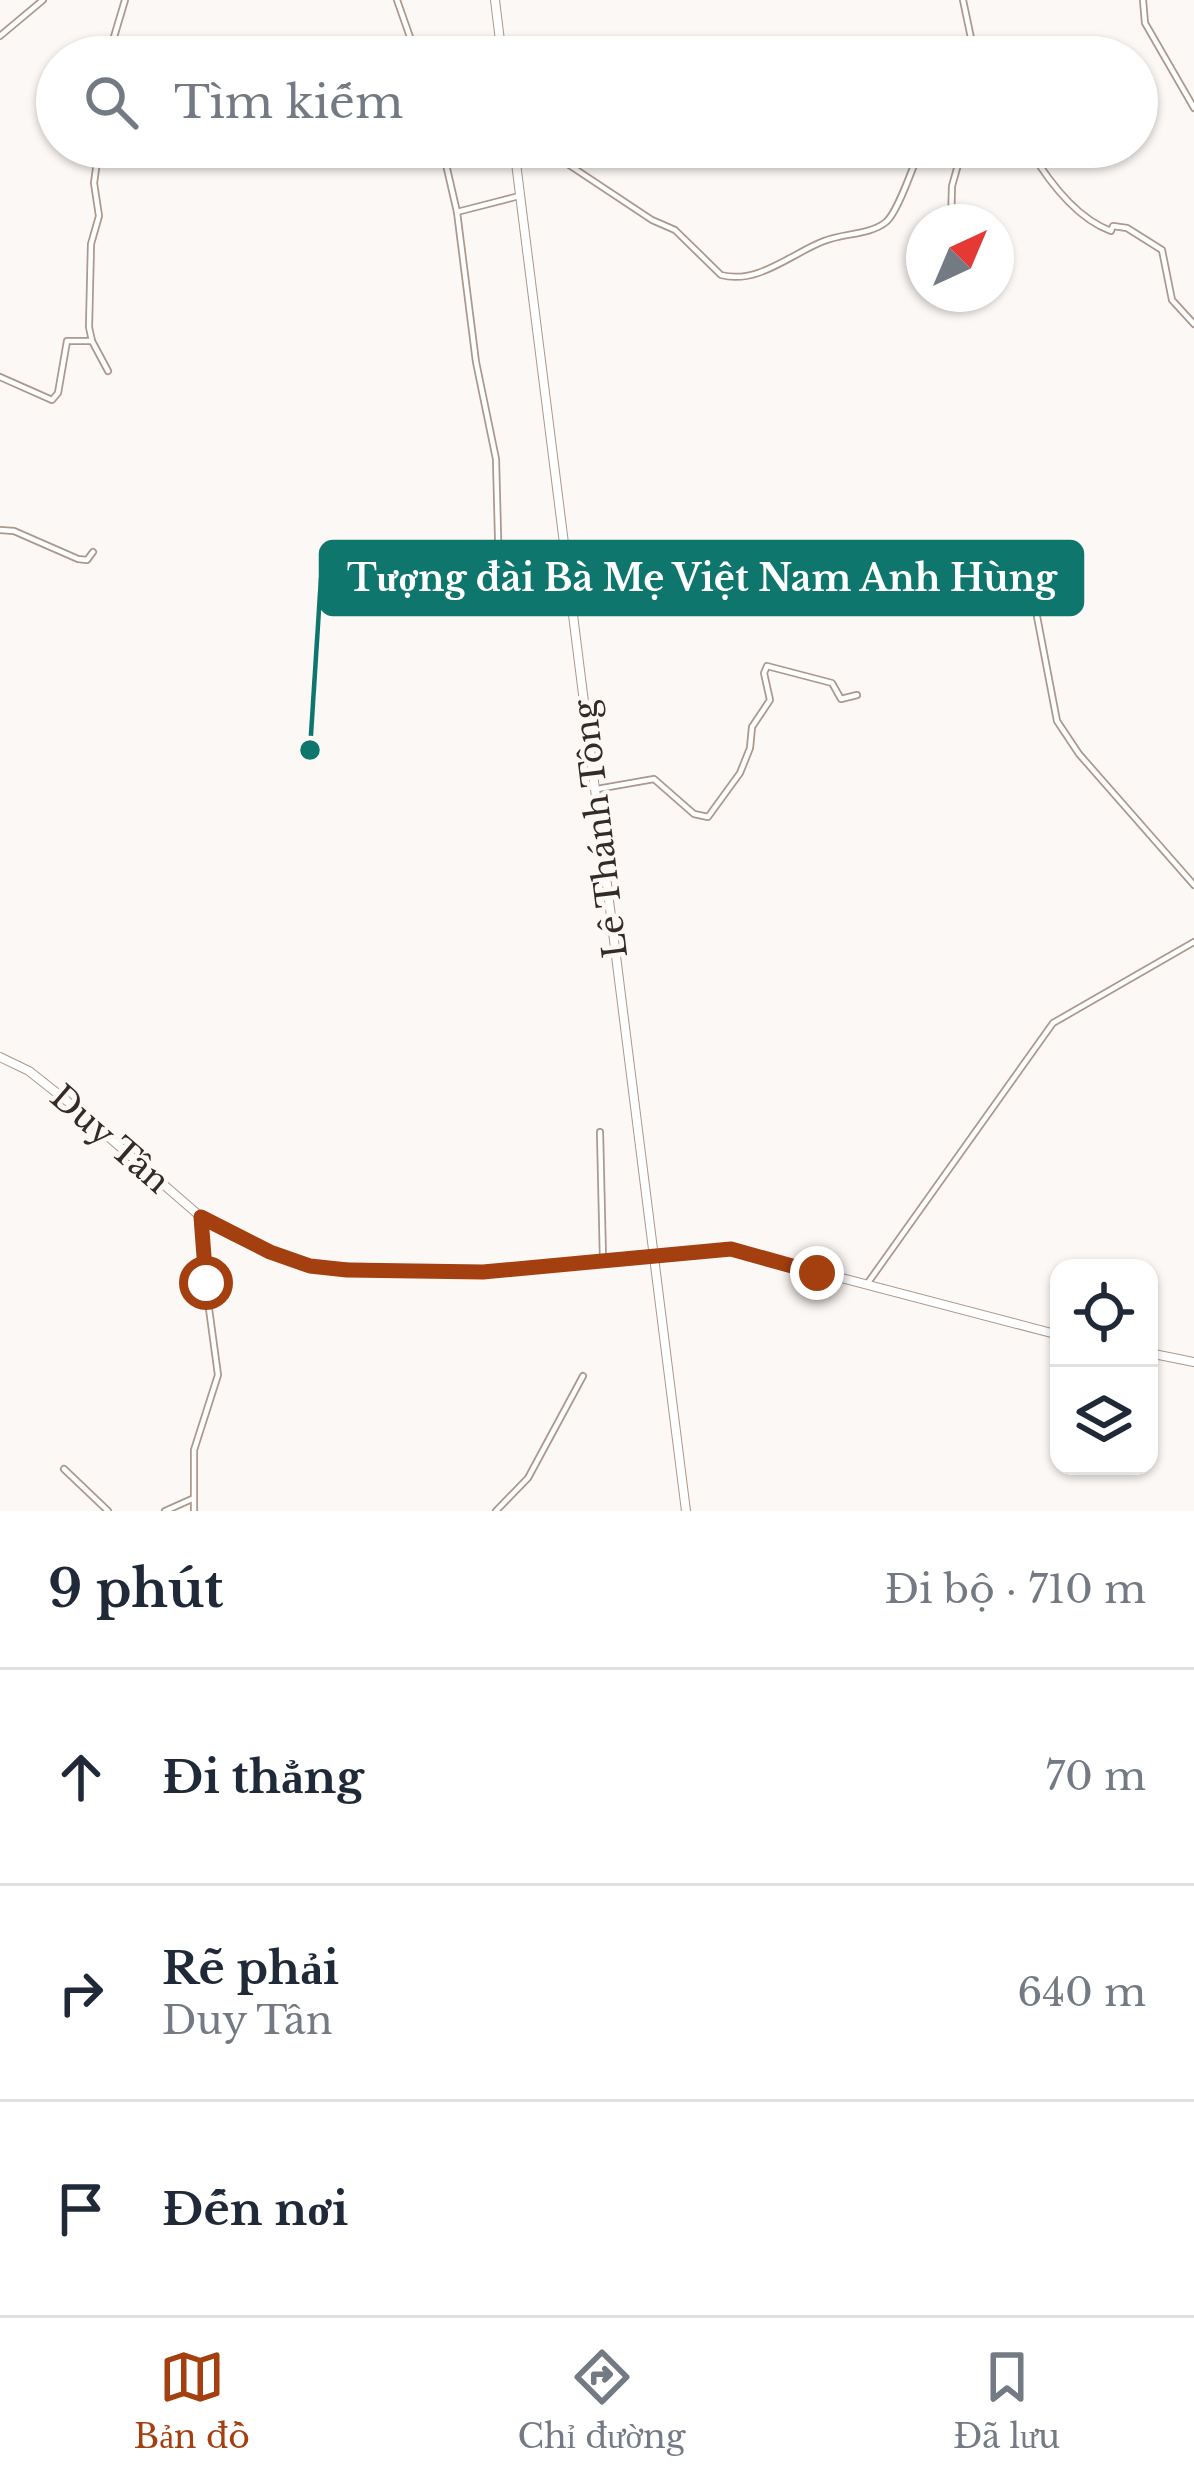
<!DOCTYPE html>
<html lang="vi">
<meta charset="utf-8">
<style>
body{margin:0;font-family:"Libre Baskerville",serif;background:#f2f2f3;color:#1f2937}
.controls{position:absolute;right:36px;bottom:36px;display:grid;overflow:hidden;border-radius:24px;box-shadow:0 3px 9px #0004}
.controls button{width:108px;height:108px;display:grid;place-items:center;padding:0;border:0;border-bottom:3px solid #e0e1e3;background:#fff;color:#1f2937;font:60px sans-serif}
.compass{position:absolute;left:906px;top:204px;width:108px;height:108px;border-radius:50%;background:#fff;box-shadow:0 3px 9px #0004;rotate:44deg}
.stop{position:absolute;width:36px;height:36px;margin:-27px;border:9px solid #a43f0f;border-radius:50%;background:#fff}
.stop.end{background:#a43f0f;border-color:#fff;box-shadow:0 3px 12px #0008}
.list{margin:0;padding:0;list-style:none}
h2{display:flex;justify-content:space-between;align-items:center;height:156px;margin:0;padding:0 48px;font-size:51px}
h2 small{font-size:39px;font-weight:400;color:#747a83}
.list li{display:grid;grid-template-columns:78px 1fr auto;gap:36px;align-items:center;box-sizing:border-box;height:216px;padding:0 48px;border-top:3px solid #e0e1e3}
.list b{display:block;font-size:45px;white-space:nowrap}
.list p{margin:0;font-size:39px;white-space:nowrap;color:#747a83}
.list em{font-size:39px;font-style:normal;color:#747a83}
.icon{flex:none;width:66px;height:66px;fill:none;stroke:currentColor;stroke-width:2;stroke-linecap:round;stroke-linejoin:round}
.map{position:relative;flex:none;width:1194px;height:1511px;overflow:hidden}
.search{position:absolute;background:#fff;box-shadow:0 3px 9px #0004;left:36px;right:36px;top:36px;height:132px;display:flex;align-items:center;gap:30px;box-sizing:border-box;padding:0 42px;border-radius:66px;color:#747a83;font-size:45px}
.sheet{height:804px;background:#fff}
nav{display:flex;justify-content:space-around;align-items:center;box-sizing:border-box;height:168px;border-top:3px solid #e0e1e3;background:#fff;font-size:33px;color:#747a83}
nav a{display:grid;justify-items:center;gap:6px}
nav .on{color:#a43f0f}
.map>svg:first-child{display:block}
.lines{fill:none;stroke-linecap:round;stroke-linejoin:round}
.street-casing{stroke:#ac988d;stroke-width:8}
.secondary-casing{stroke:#ac988d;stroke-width:10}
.street{stroke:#fff;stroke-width:4.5}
.secondary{stroke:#fff;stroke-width:8}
.route{stroke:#a43f0f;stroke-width:15}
.labels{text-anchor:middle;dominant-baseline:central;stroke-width:9;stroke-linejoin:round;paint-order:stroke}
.street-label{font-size:33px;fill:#332b26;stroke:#fcf8f5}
.leader{fill:none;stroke:#0f766e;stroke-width:4.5}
.callout-dot{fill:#0f766e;stroke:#fcf8f5;stroke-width:4.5}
.callout{fill:#0f766e;stroke:#0f766e;stroke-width:4.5}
.callout-label{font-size:36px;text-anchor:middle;font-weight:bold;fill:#fff}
</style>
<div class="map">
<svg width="1194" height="1511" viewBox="0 0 1194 1511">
<rect width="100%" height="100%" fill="#fcf8f5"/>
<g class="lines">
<defs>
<g id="street">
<path d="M397,0L417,57"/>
<path d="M963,0L975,57"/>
<path d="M1143,0L1145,23L1194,108"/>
<path d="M0,36L43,0"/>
<path d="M108,57L125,0"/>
<path d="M99,147L94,183L99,216L91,244L89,327L92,341L108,371"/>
<path d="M442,147L457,212L476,362L496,459L500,612"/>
<path d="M542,147L652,220L675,230L721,275C758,285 792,253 824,241C844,233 870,235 886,222C898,212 914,164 921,147"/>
<path d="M1028,147C1047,179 1075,218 1111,231L1113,226L1127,228L1162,250L1172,300L1194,324"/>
<path d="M457,212L519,196"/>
<path d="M951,222L952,186L963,147"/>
<path d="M0,377L52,400L58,393L67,341H92"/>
<path d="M0,530L14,531L78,559L87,560L93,552"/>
<path d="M1035,606L1057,721L1079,754L1194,885"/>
<path d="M597,789L654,779L694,814L708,817L740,773L750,748L752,727L770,700L764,673L767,666L832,683L841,699L857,695"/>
<path d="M600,1132L603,1260"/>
<path d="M867,1284L1053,1023L1194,942"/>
<path d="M64,1469L108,1511"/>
<path d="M165,1511L192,1499"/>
<path d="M194,1511V1450L218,1375L202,1257L201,1217"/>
<path d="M496,1511L528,1478L583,1376"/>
</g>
<g id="secondary">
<path d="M495,0L502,57"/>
<path d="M514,147L686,1511"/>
<path d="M0,1057L29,1071L67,1101L201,1217L233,1236L310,1266L483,1272L731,1249L1059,1335"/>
<path d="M1149,1353L1194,1362"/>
</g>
</defs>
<use href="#street" class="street-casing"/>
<use href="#secondary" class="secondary-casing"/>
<use href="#street" class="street"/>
<use href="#secondary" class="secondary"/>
</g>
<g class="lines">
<path class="route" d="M206,1283L201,1217L270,1252L310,1266L347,1270L483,1272L731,1249L817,1273"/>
</g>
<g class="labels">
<g class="street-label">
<text transform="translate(600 829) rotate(-97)">Lê Thánh Tông</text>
<text transform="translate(110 1139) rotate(41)">Duy Tân</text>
</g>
</g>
<path class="leader" d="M310 750L321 578"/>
<circle class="callout-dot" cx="310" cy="750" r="12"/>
<rect class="callout" x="321" y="542" width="761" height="72" rx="12"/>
<g class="callout-label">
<text x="702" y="591">Tượng đài Bà Mẹ Việt Nam Anh Hùng</text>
</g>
</svg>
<div class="controls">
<button><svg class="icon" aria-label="locate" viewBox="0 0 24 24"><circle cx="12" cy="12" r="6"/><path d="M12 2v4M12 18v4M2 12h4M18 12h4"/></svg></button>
<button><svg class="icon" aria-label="layers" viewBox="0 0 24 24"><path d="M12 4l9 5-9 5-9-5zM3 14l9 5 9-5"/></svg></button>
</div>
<svg class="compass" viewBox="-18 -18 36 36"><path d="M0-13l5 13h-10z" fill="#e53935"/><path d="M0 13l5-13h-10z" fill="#747a83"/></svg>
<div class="stop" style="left:206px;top:1283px"></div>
<div class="stop end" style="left:817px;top:1273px"></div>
<div class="search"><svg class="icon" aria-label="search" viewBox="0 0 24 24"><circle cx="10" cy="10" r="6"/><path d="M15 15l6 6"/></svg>Tìm kiếm</div>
</div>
<section class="sheet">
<h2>9 phút<small>Đi bộ · 710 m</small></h2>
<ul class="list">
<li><svg class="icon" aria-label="ahead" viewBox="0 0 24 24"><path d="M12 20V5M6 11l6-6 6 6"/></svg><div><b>Đi thẳng</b></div><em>70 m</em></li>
<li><svg class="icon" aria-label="right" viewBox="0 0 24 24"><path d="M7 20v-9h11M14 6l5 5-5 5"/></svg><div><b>Rẽ phải</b><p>Duy Tân</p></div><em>640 m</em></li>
<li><svg class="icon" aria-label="arrive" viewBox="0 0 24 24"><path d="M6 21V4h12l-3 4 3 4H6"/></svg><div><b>Đến nơi</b></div></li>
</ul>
</section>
<nav>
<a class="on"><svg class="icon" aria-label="map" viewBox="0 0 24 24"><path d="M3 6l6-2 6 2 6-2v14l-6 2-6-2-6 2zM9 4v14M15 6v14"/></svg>Bản đồ</a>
<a><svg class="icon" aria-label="directions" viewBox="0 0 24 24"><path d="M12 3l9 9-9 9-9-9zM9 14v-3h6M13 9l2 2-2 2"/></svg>Chỉ đường</a>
<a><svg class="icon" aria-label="saved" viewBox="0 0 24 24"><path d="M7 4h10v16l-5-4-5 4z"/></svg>Đã lưu</a>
</nav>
